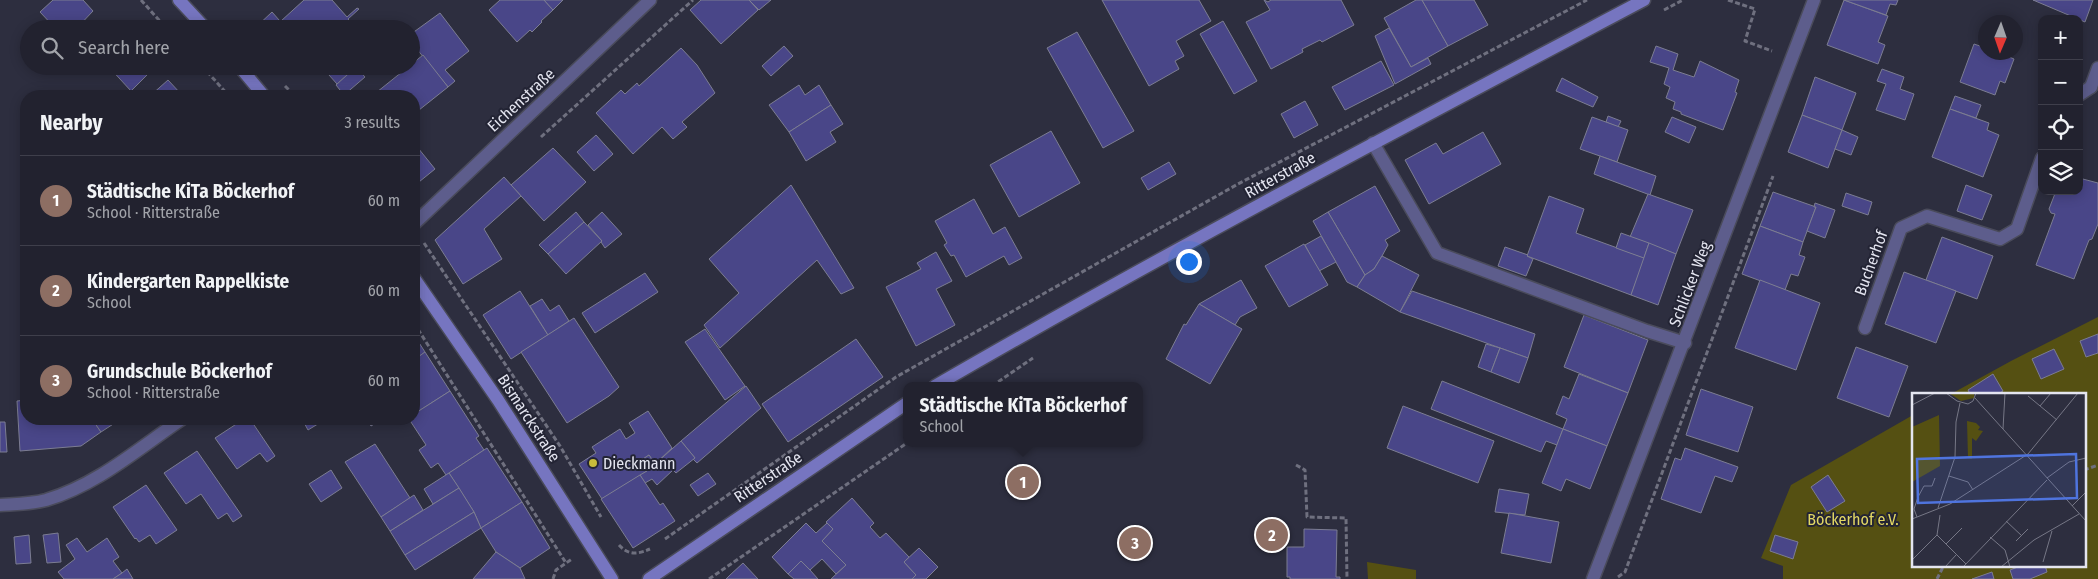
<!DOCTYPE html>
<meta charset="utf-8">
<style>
body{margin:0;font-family:"Fira Sans Condensed",sans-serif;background:#2e2f3b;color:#f1f3f6}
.controls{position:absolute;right:15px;top:15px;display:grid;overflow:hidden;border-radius:10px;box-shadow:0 2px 12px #0003}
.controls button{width:45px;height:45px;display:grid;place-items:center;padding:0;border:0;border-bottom:1px solid #3f3f4b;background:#22222f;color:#f1f3f6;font:25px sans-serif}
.compass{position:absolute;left:1978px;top:15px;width:45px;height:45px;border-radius:50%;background:#22222f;box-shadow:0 2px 12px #0003;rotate:182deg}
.you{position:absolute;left:1188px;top:261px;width:18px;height:18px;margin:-12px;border:4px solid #fff;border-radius:50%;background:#1a73e8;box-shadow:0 0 0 8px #1a73e833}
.badge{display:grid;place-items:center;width:32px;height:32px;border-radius:50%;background:#1a73e8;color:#fff;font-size:16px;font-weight:700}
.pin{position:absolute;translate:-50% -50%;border:2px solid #fff;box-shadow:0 1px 5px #0006}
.popup{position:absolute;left:903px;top:382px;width:240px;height:65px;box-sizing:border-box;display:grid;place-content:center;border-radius:10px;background:#22222f;filter:drop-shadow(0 1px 4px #0005);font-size:16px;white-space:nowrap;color:#a2a4aa}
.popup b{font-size:19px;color:#f1f3f6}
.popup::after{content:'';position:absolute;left:50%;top:100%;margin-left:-10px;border:10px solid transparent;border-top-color:#22222f}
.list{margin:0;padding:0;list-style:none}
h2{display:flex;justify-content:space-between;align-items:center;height:65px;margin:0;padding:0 20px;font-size:21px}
h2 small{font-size:16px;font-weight:400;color:#a2a4aa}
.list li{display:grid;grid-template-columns:32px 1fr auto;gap:15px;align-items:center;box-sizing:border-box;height:90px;padding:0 20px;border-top:1px solid #3f3f4b}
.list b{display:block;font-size:19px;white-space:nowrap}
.list p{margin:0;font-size:16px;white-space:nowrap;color:#a2a4aa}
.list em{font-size:16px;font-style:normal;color:#a2a4aa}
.icon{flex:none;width:28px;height:28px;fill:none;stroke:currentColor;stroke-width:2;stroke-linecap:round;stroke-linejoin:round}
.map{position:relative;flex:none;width:2098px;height:579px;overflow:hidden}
.search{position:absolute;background:#22222f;box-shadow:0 2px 12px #0003;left:20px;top:20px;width:400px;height:55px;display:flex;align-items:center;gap:12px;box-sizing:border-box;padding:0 18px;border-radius:28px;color:#a2a4aa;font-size:19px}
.panel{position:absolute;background:#22222f;box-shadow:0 2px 12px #0003;left:20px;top:90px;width:400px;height:335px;border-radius:20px}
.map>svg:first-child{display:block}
.green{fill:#555012}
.building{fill:#494688;stroke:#7c7d92}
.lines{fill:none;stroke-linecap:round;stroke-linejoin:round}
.service-casing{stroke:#4a4b5b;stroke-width:15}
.minor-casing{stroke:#4a4b5b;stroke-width:15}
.secondary-casing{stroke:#4a4b5b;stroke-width:15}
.path{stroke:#6f707f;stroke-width:3;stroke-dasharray:5 2.5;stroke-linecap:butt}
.service{stroke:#5d5d8c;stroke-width:12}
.minor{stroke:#5d5d8c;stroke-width:12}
.secondary{stroke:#7675c0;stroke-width:12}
.poi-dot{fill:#c7bb3b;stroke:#232434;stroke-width:2}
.labels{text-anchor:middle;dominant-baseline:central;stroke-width:4;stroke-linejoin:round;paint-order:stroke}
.street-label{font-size:16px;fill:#e4e5f0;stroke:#232434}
.poi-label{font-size:16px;fill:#e4e5f0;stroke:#232434;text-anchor:start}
.park-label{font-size:16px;fill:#e2d764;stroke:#232434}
.inset-road{fill:none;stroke:#767786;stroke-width:1}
.view{fill:#4f74de;fill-opacity:0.15;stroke:#4f74de;stroke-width:2.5}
.inset-edge{fill:none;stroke:#e4e5f0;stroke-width:2.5}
</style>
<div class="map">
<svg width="2098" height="579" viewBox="0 0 2098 579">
<rect width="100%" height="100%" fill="#2d2e3f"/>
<g class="green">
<path d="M2098,317V579H1783V566L1761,558L1791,485L1913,415V565H2084V394H1951L2011,361Z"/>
<path d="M1367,562L1416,570V579H1368Z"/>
</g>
<g class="building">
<path d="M53,0H83L93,11L76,29H56L40,12Z"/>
<path d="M304,0H332L347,17L357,8L359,9L348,19L358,29H288L281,21Z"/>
<path d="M500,0H544L553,10L541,21L542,22L532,32L530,30L517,42L489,10Z"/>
<path d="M544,0H563L553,10Z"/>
<path d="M701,0H749L758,10L721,44L690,10Z"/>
<path d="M749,0H771L759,10Z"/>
<path d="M1102,0H1199L1211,21L1176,41L1184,56L1175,61L1179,69L1149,86Z"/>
<path d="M1264,0L1268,2L1271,0H1341L1354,25L1322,42L1320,40L1302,49L1303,52L1271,69L1246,22L1270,10Z"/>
<path d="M1416,0H1422L1448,46L1411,67L1384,18Z"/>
<path d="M1474,0L1488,25L1448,46L1422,0Z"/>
<path d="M1844,0L1888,16L1878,42L1885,45L1878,64L1827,45Z"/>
<path d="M1844,0H1898L1896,5L1890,4L1886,15Z"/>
<path d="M2033,0H2093L2085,22Z"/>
<path d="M272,12L287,29H254Z"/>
<path d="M440,13L469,51L445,70L455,81L448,87L411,42V34Z"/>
<path d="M1223,21L1257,81L1234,94L1200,34Z"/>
<path d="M1389,28L1411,67L1428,58L1431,64L1395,84L1375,36Z"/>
<path d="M1077,32L1134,131L1103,148L1047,48Z"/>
<path d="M1974,44L1986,48V52H1997L2014,59L2005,83L2000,81L1995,95L1960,82Z"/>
<path d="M784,46L793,56L771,76L762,66Z"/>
<path d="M1656,46L1678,54L1673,70L1694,77L1700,61L1739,80L1735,92L1737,93L1723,130L1681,114V112L1673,109L1675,102L1666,98L1670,87L1664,84L1669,68L1650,62Z"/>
<path d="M681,48L697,65L715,93L682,122L687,127L673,139L662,127L633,154L596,113L621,90L625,94L637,83L639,86Z"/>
<path d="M423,55L448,87L414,114V96H372Z"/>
<path d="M1381,61L1394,85L1345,110L1332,87Z"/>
<path d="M108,66H156L131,91Z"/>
<path d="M321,66H357L337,84Z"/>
<path d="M356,67L365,77L344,95L336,85Z"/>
<path d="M1882,69L1904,77L1900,89L1914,94L1905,120L1876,110L1886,84L1877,81Z"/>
<path d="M1815,77L1856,93L1842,130L1802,115Z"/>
<path d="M1562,78L1598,97L1593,107L1556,91Z"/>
<path d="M168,80L181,94L178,96H150Z"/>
<path d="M799,85L805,95L819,85L831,105L789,132L769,105Z"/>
<path d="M1955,96L1981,105L1976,118L1950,109Z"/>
<path d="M1305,101L1318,125L1294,138L1281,114Z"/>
<path d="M831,105L843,124L830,132L836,142L806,161L789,132Z"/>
<path d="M1950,109L1989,123L1987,130L1999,135L1983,177L1932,157Z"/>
<path d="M1802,115L1842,130L1828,168L1788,152Z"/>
<path d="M1608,116L1621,121L1618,127L1606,122Z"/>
<path d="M1592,117L1628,130L1617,162L1580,149Z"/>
<path d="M1672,117L1696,127L1689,143L1665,132Z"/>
<path d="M1842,130L1858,137L1851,155L1835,149Z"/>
<path d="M1051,131L1080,183L1019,217L990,165Z"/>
<path d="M1483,132L1501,164L1429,204L1405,160L1436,143L1443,154Z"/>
<path d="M596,135L613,154L594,171L577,152Z"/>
<path d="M414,143L435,169L414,186Z"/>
<path d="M553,148L586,182L544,221L511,185Z"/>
<path d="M1600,156L1656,176L1650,195L1594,174Z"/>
<path d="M1169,162L1176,174L1148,190L1141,178Z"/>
<path d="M504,177L521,196L484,229L502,259L463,284L435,240Z"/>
<path d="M2079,178L2098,183V224L2092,239L2089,240L2074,279L2036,265L2055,214L2051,213L2049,209L2056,191H2079Z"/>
<path d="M791,185L854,288L841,294L817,260L720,348L704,325L739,293L709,259Z"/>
<path d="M1966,185L1992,195L1982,220L1957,211Z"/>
<path d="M1375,186L1400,231L1385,240L1388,245L1382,256L1374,269L1365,275L1328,212Z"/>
<path d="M1773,192L1816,207L1803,242L1760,226Z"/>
<path d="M1846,193L1872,202L1868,215L1842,206Z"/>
<path d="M1648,194L1693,210L1676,254L1630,237Z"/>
<path d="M1549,196L1584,209L1576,233L1645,258L1631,295L1527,256Z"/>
<path d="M974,199L993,234L1005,227L1022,258L1009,265L1004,256L966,277L954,255L951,256L944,245L947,243L935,221Z"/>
<path d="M1815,203L1835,210L1825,238L1807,231L1816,207H1814Z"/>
<path d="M576,212L584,222L548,254L539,245Z"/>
<path d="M602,212L622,234L605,248L601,242L602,241L588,225Z"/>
<path d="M1328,212L1365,275L1357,287L1347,282L1313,221Z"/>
<path d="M584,222L602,241L566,274L548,254Z"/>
<path d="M1760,226L1803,242L1799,255L1805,257L1798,276L1791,274L1785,290L1742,274Z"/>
<path d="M1621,233L1649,243L1644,258L1616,248Z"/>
<path d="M1321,236L1336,262L1319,271L1305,245Z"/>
<path d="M1942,237L1993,256L1977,299L1926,280Z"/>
<path d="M1649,243L1676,254L1658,305L1631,295Z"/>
<path d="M1304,244L1328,285L1289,307L1265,266Z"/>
<path d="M1505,247L1528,255L1527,256L1533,259L1526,276L1498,266Z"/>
<path d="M936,252L952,281L936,289L955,325L916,346L886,287L921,269L917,263Z"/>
<path d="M1382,256L1419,275L1400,312L1357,287L1365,275L1374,269Z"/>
<path d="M1904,272L1956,291L1936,343L1885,324Z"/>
<path d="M645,273L658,292L595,333L582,313Z"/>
<path d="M1241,280L1257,308L1240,317L1235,325L1199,304Z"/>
<path d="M1760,280L1820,303L1796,370L1735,348Z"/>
<path d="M520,291L548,335L511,359L483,315Z"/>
<path d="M1412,291L1535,334L1528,358L1400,312Z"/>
<path d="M542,299L550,311L559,305L569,321L548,335L530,306Z"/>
<path d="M1199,304L1242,329L1210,384L1166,359L1184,324L1186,325Z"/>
<path d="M1584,315L1648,340L1628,393L1564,367Z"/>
<path d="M574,318L619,387L609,396L567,423L521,352Z"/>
<path d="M705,329L745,386L725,400L685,342Z"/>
<path d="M2098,334V353L2086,357L2080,341Z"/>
<path d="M414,335L425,352L414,360Z"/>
<path d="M856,339L883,377L788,442L762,404Z"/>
<path d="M1486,344L1500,348L1491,372L1478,367Z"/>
<path d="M1856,347L1908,366L1889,417L1837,398Z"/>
<path d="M1500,348L1528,358L1519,383L1491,372Z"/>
<path d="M2054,349L2064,369L2041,379L2032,359Z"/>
<path d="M425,352L450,391L414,414V360Z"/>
<path d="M1579,374L1628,393L1607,446L1563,429L1567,419L1556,414L1563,396L1569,399Z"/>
<path d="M1993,374L2003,391L1998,394H1970L1968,390Z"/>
<path d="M1442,381L1563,429L1557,445L1546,441L1541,452L1431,409Z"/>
<path d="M746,386L761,408L697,463L693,459L695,458L681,441Z"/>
<path d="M1701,389L1753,407L1738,452L1686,435Z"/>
<path d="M450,391L479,436L476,438L484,450L446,475L438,463L431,468L419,450L426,445L409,419H414V414Z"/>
<path d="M26,400V419H92L101,432L81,446L20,451L17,401Z"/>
<path d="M1403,406L1494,441L1478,483L1387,448Z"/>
<path d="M648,411L672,448L655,464L649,455L640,461L647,471L602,499L579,464L596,453L592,447L620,429L626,439L635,433L629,423Z"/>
<path d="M92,419H121L101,432Z"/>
<path d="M244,419H250L275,456L267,462L260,453L237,469L215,438Z"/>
<path d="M302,419H326L308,430Z"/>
<path d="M367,419H382L371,426Z"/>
<path d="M0,422H5L7,452H0Z"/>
<path d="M1563,429L1607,446L1590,489L1566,479L1561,491L1542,483Z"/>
<path d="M681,441L695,458L676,473L673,470L657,485L652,479L645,483L640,475L647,471L640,461L649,455L655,464Z"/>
<path d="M375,444L410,498L381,517L345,462Z"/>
<path d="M487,448L522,502L481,528L474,512L449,473Z"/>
<path d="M1685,448L1738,467L1732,482L1715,476L1701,513L1661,499L1675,458L1681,460Z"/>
<path d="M197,451L242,516L233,522L227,513L218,519L201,494L186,504L164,473Z"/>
<path d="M331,470L342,488L321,502L309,484Z"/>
<path d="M449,473L459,488L433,504L424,489Z"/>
<path d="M708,473L716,484L698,496L690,485Z"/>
<path d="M640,475L660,505L663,503L675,521L633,548L601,499Z"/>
<path d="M1828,475L1845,501L1827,512L1811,487Z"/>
<path d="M146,485L177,530L156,544L150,535L139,542L136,538L135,539L113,507Z"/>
<path d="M459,488L474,512L405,555L390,531Z"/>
<path d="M1499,489L1529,494L1525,515L1495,512Z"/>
<path d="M414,495L423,510L390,531L381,517Z"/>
<path d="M852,498L874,523L870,527L880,538L886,533L909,557L904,562L916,575L912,579H831L846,565L822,541L833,529L826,522Z"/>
<path d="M522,502L550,548L520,568L496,552L481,528Z"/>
<path d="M474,512L481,528L415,570L405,555Z"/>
<path d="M1509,513L1559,522L1551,563L1501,553Z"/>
<path d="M806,523L816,533L827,523L833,529L822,541L846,565L836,574L822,559L810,570L801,561L788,574L772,557Z"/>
<path d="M1304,529L1337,530L1336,577H1340V579H1290V577H1287V547H1304Z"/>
<path d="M58,533L61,562L47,563L43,535Z"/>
<path d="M29,535L31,563L16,564L14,537Z"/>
<path d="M1775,535L1798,542L1793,559L1770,551Z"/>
<path d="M77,538L87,552L107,538L119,557L113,561L122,573L113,579H64L58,572L75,559L66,545Z"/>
<path d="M919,548L938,567L926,579H912L916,575L904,562Z"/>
<path d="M496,552L520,568L525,579H473Z"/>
<path d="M801,561L810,570L818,579H794L788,574Z"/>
<path d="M743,563L758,579H726L729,576Z"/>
<path d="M2023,565H2045L2047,572L2030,579H2013L2010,570Z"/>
<path d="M127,569L133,579H113L122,573Z"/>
<path d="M1992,572L1994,579H1972Z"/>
</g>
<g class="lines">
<defs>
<g id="service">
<path d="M2079,95L2091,87"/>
<path d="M1373,143L1437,253L1647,331L1685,343"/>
<path d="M1865,328L1901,228L1927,216L2000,239L2017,229L2042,158"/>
</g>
<g id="minor">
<path d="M2091,87L2098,68"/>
<path d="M414,224L650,0"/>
<path d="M0,505C15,504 31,504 46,500C97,485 139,448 182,419"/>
<path d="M1593,579L1814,0"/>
</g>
<g id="secondary">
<path d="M179,0L206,29"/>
<path d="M239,66L264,96"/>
<path d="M414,278L498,400L612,579"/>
<path d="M935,386C1168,251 1406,126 1644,0"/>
<path d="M649,579L907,403"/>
</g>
</defs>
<use href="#service" class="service-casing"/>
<use href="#minor" class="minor-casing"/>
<use href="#secondary" class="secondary-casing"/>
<g class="path">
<path d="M141,0L167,29"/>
<path d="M1728,0L1755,9L1745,41L1772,51"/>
<path d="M1664,10L1683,0"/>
<path d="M227,22L234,29"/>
<path d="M202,66L229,96"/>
<path d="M285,86L295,96"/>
<path d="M541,137L693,0"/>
<path d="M424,243L560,446L601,517"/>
<path d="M414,323L566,563"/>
<path d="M992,386L1033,358"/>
<path d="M1296,465L1305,470L1307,517L1346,518L1347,579"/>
<path d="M2084,470L2098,465"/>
<path d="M665,539L896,377L1238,184L1587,0"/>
<path d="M619,545C629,556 638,554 650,549"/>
<path d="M1618,577L1625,572L1773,176"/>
<path d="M553,579L556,570L572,559"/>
<path d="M709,579L907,443"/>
<path d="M1937,579L1944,565"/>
</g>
<use href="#service" class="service"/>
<use href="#minor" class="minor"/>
<use href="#secondary" class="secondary"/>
</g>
<circle class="poi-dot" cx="593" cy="463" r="5"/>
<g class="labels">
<g class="street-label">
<text transform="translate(521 100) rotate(-43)">Eichenstraße</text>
<text transform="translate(1280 175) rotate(-29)">Ritterstraße</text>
<text transform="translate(1871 263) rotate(-70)">Bucherhof</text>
<text transform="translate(1690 284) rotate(-69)">Schlicker Weg</text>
<text transform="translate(529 418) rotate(57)">Bismarckstraße</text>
<text transform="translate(768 477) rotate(-34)">Ritterstraße</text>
</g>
<g class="poi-label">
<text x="603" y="463">Dieckmann</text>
</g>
<g class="park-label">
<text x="1853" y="519">Böckerhof e.V.</text>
</g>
</g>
<g transform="translate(1912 393)">
<rect width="174" height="174" fill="#2d2e3f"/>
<path d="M37,0H62V5L49,8ZM27,22L28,73L0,89V34ZM55,28L64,30L68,34L66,37L71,38L64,48L60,45V66L56,65Z" fill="#555012"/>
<path class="inset-road" d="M34,0L45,8L56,11L61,8L64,0M116,3L145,27M63,5L174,128M0,12L23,0M128,13L139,0M91,36L93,0M37,83L56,89L61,97M135,85L157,69L174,65M160,113L174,99M26,115L43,64L44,29L48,10M5,124L2,116L6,104L12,93H20L23,85M0,126L38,111L116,61L166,0M94,128L110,143M25,142L54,171M78,144L93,157L98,174M104,148L116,136M34,151L50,135M0,167L25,142L28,122M131,169L140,138M33,174L44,162M51,174L135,87M89,174L122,147L167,121"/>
<path class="view" d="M164,61L165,105L6,110L5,66Z"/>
<rect width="174" height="174" class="inset-edge"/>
</g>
</svg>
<div class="controls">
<button>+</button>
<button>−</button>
<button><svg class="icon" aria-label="locate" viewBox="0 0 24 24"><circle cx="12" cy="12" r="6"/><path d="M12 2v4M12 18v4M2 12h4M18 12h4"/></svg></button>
<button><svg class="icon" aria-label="layers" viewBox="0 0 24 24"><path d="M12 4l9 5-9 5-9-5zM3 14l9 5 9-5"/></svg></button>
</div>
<svg class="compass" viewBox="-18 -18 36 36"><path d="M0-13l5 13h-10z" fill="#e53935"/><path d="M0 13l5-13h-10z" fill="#a2a4aa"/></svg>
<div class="you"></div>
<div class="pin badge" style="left:1023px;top:482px;background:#8d6e63">1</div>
<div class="popup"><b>Städtische KiTa Böckerhof</b>School</div>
<div class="pin badge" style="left:1272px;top:535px;background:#8d6e63">2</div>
<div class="pin badge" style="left:1135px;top:543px;background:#8d6e63">3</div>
<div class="search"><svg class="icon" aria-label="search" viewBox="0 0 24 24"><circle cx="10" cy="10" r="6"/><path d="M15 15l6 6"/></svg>Search here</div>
<section class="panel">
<h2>Nearby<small>3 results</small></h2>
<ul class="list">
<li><span class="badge" style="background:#8d6e63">1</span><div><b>Städtische KiTa Böckerhof</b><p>School · Ritterstraße</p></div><em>60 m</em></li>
<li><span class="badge" style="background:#8d6e63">2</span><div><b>Kindergarten Rappelkiste</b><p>School</p></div><em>60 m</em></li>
<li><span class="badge" style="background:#8d6e63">3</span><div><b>Grundschule Böckerhof</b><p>School · Ritterstraße</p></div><em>60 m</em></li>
</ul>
</section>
</div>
